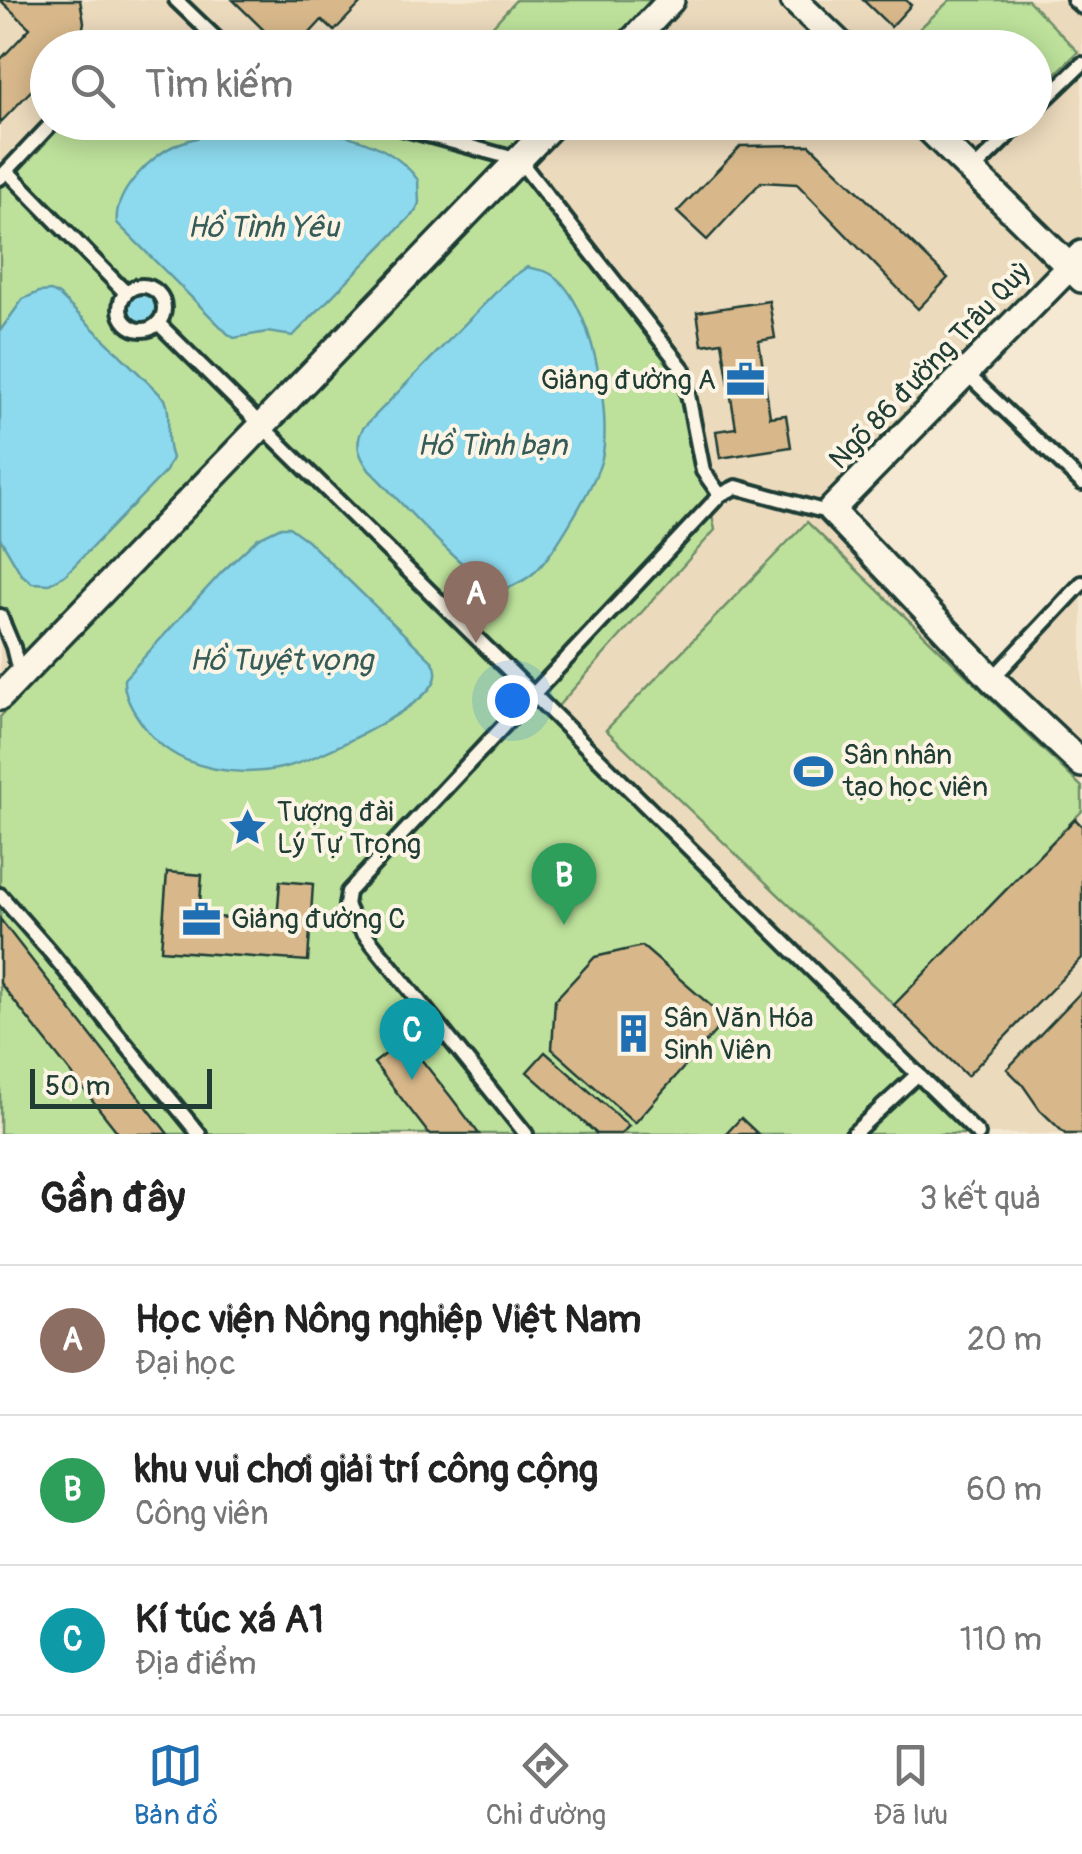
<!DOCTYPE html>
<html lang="vi">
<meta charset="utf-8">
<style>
body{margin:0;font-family:Pangolin,sans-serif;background:#f6f6f6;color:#222}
.scale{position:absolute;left:30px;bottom:25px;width:182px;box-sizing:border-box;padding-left:10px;border:5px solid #1f3d34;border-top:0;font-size:28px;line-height:35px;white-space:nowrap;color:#1f3d34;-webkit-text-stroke:8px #fcf5e5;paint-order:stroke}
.you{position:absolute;left:512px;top:700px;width:35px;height:35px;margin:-25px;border:8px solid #fff;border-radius:50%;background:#1a73e8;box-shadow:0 0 0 15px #1a73e833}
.badge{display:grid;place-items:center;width:65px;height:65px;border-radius:50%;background:#1f6fb2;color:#fff;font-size:32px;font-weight:700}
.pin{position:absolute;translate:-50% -82px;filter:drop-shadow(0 2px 5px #0008)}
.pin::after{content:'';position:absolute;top:52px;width:35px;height:30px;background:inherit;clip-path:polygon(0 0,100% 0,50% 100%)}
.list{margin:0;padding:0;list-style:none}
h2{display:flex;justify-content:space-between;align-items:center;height:130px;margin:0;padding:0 40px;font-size:42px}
h2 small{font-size:32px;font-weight:400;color:#767676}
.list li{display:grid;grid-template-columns:65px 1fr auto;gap:30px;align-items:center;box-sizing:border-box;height:150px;padding:0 40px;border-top:2px solid #e0e0e0}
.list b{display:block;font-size:38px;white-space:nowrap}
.list p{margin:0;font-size:32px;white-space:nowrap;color:#767676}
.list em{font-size:32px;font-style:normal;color:#767676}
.icon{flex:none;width:55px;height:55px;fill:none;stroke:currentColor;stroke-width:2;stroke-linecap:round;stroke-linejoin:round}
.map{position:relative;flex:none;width:1082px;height:1134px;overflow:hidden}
.search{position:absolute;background:#fff;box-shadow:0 5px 25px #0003;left:30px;right:30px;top:30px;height:110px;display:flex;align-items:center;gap:25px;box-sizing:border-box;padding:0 35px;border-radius:55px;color:#767676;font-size:38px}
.sheet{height:580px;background:#fff}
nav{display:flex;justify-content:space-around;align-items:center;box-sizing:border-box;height:140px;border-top:2px solid #e0e0e0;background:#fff;font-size:28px;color:#767676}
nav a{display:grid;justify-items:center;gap:5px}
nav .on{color:#1f6fb2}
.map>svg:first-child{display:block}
.built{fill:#ecdabd;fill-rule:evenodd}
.green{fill:#bde19b;stroke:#6e8f68;stroke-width:2.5}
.water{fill:#8dd9ed;stroke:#619ba3;stroke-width:2.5}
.building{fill:#d8b88b;stroke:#1f3d34;stroke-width:2.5}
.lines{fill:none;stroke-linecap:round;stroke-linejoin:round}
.lane-casing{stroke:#1f3d34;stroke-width:20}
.street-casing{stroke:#1f3d34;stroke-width:32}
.lane{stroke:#fcf5e5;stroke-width:12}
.street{stroke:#fcf5e5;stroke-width:25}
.labels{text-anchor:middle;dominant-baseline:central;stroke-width:8;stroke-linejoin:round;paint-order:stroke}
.street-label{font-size:28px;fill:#1f3d34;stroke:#fcf5e5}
.poi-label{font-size:28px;fill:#1f3d34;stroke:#fcf5e5;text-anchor:start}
.water-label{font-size:30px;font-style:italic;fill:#355c59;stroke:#fcf5e5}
</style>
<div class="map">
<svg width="1082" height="1134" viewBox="0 0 1082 1134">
<rect width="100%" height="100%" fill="#f5e9d3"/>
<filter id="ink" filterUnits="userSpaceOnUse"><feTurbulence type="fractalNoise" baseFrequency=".01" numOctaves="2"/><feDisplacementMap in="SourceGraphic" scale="20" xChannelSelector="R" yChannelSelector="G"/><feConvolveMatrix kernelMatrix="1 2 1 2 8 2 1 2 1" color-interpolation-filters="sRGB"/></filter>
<g filter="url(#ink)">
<g class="built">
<path d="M0,0H1082V255L822,515L1082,770V1134H0ZM48,48H1034V122H48Z"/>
<path d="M1082,593V754L1005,679Z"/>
</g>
<g class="green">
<path d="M516,0H671L627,47L473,48Z"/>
<path d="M950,0H1028L1078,52L1035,94L1034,48L900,47Z"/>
<path d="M53,123H556L521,161L683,369L715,530L552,713L978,1134H0V717L29,685L0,616V178Z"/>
<path d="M807,522L1082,787V811L894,1005L606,730Z"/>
</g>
<g class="water">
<path d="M240,127C298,126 381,128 418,180L419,203L416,211L293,336L267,332L234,338L228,334L117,223C113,193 152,154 178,144C198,136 219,132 240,127Z"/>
<path d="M527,267C534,269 543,270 549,273C592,296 612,415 602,458C597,481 553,555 536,571C528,579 513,586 503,590C472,584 395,495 369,470C359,455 354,445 363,428L507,281Z"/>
<circle cx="141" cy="309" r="19"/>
<path d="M51,291L59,295L165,399C173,419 163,433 172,458L166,471L65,575L49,584L32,583L21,574L0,538V331L23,299L39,292Z"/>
<path d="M281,527H289L307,540L433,662C437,669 438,676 433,684C417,711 318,759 286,767C241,778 182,771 150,734C138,719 123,699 124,679L222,572L258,538Z"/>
</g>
<g class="building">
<path d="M0,0H80L84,22L81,38L72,48H48V73L0,123V60L30,28Z"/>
<path d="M233,0H364L334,31L322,20L296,48H282Z"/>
<path d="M863,0H906L911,5L891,27Z"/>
<path d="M810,145L948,278L918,309L797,184L761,182L707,240L677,212L741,146Z"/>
<path d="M769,301L775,338L759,341L770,417L786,415L791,447L720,458L716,431L736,428L722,342L702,345L697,312Z"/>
<path d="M1075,819L1082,826V958L967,1076L894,1005Z"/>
<path d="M167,872L202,875L199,916L277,921L280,881L313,884L308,961L161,950Z"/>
<path d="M0,919L35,964L168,1134H119L0,983Z"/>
<path d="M642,946L726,1019L635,1123L552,1049L555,1000L595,957Z"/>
<path d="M1082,991V1134H1065L1040,1110L1022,1084L1007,1069Z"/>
<path d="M405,1039L451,1097L479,1134H429L374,1063Z"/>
<path d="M545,1052L629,1126L621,1134H597L527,1072Z"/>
<path d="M741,1118L758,1134H726Z"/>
</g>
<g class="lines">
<defs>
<g id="lane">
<path d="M176,0L226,48"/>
<path d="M1074,0L1082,7"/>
<path d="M1034,110L1082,64"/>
<path d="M380,122L519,160L683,369L703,471L720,495"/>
<path d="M7,171L126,293"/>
<path d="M972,171L1022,122"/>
<path d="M0,178L53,122"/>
<circle cx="142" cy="308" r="22"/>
<path d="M158,323L978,1134"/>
<path d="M966,373L1082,483"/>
<path d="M0,616L13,647L20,675"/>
<path d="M992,679L1082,583"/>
<path d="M0,895L51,953L199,1134"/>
<path d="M526,1134L352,918L346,905L348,892L720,495L736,487L820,510H831"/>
<path d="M853,1134L918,1074"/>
</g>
<g id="street">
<path d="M794,0L844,48"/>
<path d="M626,48L671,0"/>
<path d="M922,122L1082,279"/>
<path d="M1082,254L831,510L992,679L1082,764"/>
<path d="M0,697L555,122"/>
</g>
</defs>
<use href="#lane" class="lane-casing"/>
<use href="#street" class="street-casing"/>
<use href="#lane" class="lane"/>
<use href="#street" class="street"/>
</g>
</g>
<defs>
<symbol id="office-bare" viewBox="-9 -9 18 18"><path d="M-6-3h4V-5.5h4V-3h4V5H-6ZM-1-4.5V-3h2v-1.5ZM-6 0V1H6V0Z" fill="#1f6fb2" stroke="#fcf5e5" stroke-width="2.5" paint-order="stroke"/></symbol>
<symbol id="stadium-bare" viewBox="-9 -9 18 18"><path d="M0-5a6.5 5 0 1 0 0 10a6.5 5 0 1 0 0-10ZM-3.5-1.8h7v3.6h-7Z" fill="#1f6fb2" stroke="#fcf5e5" stroke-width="2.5" paint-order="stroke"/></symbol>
<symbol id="sight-bare" viewBox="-9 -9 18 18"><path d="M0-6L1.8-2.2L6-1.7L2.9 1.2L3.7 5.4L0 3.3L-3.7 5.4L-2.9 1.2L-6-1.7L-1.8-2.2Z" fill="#1f6fb2" stroke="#fcf5e5" stroke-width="2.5" paint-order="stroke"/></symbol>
<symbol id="building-bare" viewBox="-9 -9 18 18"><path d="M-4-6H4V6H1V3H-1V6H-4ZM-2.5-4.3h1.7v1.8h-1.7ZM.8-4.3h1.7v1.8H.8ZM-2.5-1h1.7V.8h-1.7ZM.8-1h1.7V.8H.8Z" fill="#1f6fb2" stroke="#fcf5e5" stroke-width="2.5" paint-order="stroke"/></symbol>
</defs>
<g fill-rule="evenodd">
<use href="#office-bare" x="718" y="352" width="55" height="55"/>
<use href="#stadium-bare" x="786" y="744" width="55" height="55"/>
<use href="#sight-bare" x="220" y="800" width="55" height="55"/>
<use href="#office-bare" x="174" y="892" width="55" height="55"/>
<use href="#building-bare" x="606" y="1006" width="55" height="55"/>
</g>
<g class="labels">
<g class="street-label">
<text transform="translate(930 366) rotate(-46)">Ngõ 86 đường Trâu Quỳ</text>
</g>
<g class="poi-label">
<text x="716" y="380" text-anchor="end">Giảng đường A</text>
<text x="843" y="755">Sân nhân<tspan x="843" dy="32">tạo học viên</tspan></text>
<text x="277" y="812">Tượng đài<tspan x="277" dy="32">Lý Tự Trọng</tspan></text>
<text x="231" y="919">Giảng đường C</text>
<text x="663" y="1018">Sân Văn Hóa<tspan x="663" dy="32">Sinh Viên</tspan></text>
</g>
<g class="water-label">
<text x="263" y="227">Hồ Tình Yêu</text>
<text x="492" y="445">Hồ Tình bạn</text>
<text x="281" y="660">Hồ Tuyệt vọng</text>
</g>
</g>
</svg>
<div class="scale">50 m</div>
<div class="you"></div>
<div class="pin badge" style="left:476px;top:643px;background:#8d6e63">A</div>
<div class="pin badge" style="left:564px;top:925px;background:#2e9e5b">B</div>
<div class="pin badge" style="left:412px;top:1080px;background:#0f9aa8">C</div>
<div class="search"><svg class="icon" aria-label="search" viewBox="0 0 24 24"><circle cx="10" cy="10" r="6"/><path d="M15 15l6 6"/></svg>Tìm kiếm</div>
</div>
<section class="sheet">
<h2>Gần đây<small>3 kết quả</small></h2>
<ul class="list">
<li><span class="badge" style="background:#8d6e63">A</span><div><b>Học viện Nông nghiệp Việt Nam</b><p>Đại học</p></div><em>20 m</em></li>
<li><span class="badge" style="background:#2e9e5b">B</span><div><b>khu vui chơi giải trí công cộng</b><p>Công viên</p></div><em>60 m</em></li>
<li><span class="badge" style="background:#0f9aa8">C</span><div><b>Kí túc xá A1</b><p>Địa điểm</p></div><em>110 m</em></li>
</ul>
</section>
<nav>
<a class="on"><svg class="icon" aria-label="map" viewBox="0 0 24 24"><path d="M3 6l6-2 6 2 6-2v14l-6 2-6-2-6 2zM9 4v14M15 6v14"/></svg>Bản đồ</a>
<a><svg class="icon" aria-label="directions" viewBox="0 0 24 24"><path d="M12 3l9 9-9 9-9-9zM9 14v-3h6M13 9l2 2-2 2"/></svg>Chỉ đường</a>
<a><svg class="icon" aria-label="saved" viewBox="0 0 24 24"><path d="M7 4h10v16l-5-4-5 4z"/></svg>Đã lưu</a>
</nav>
